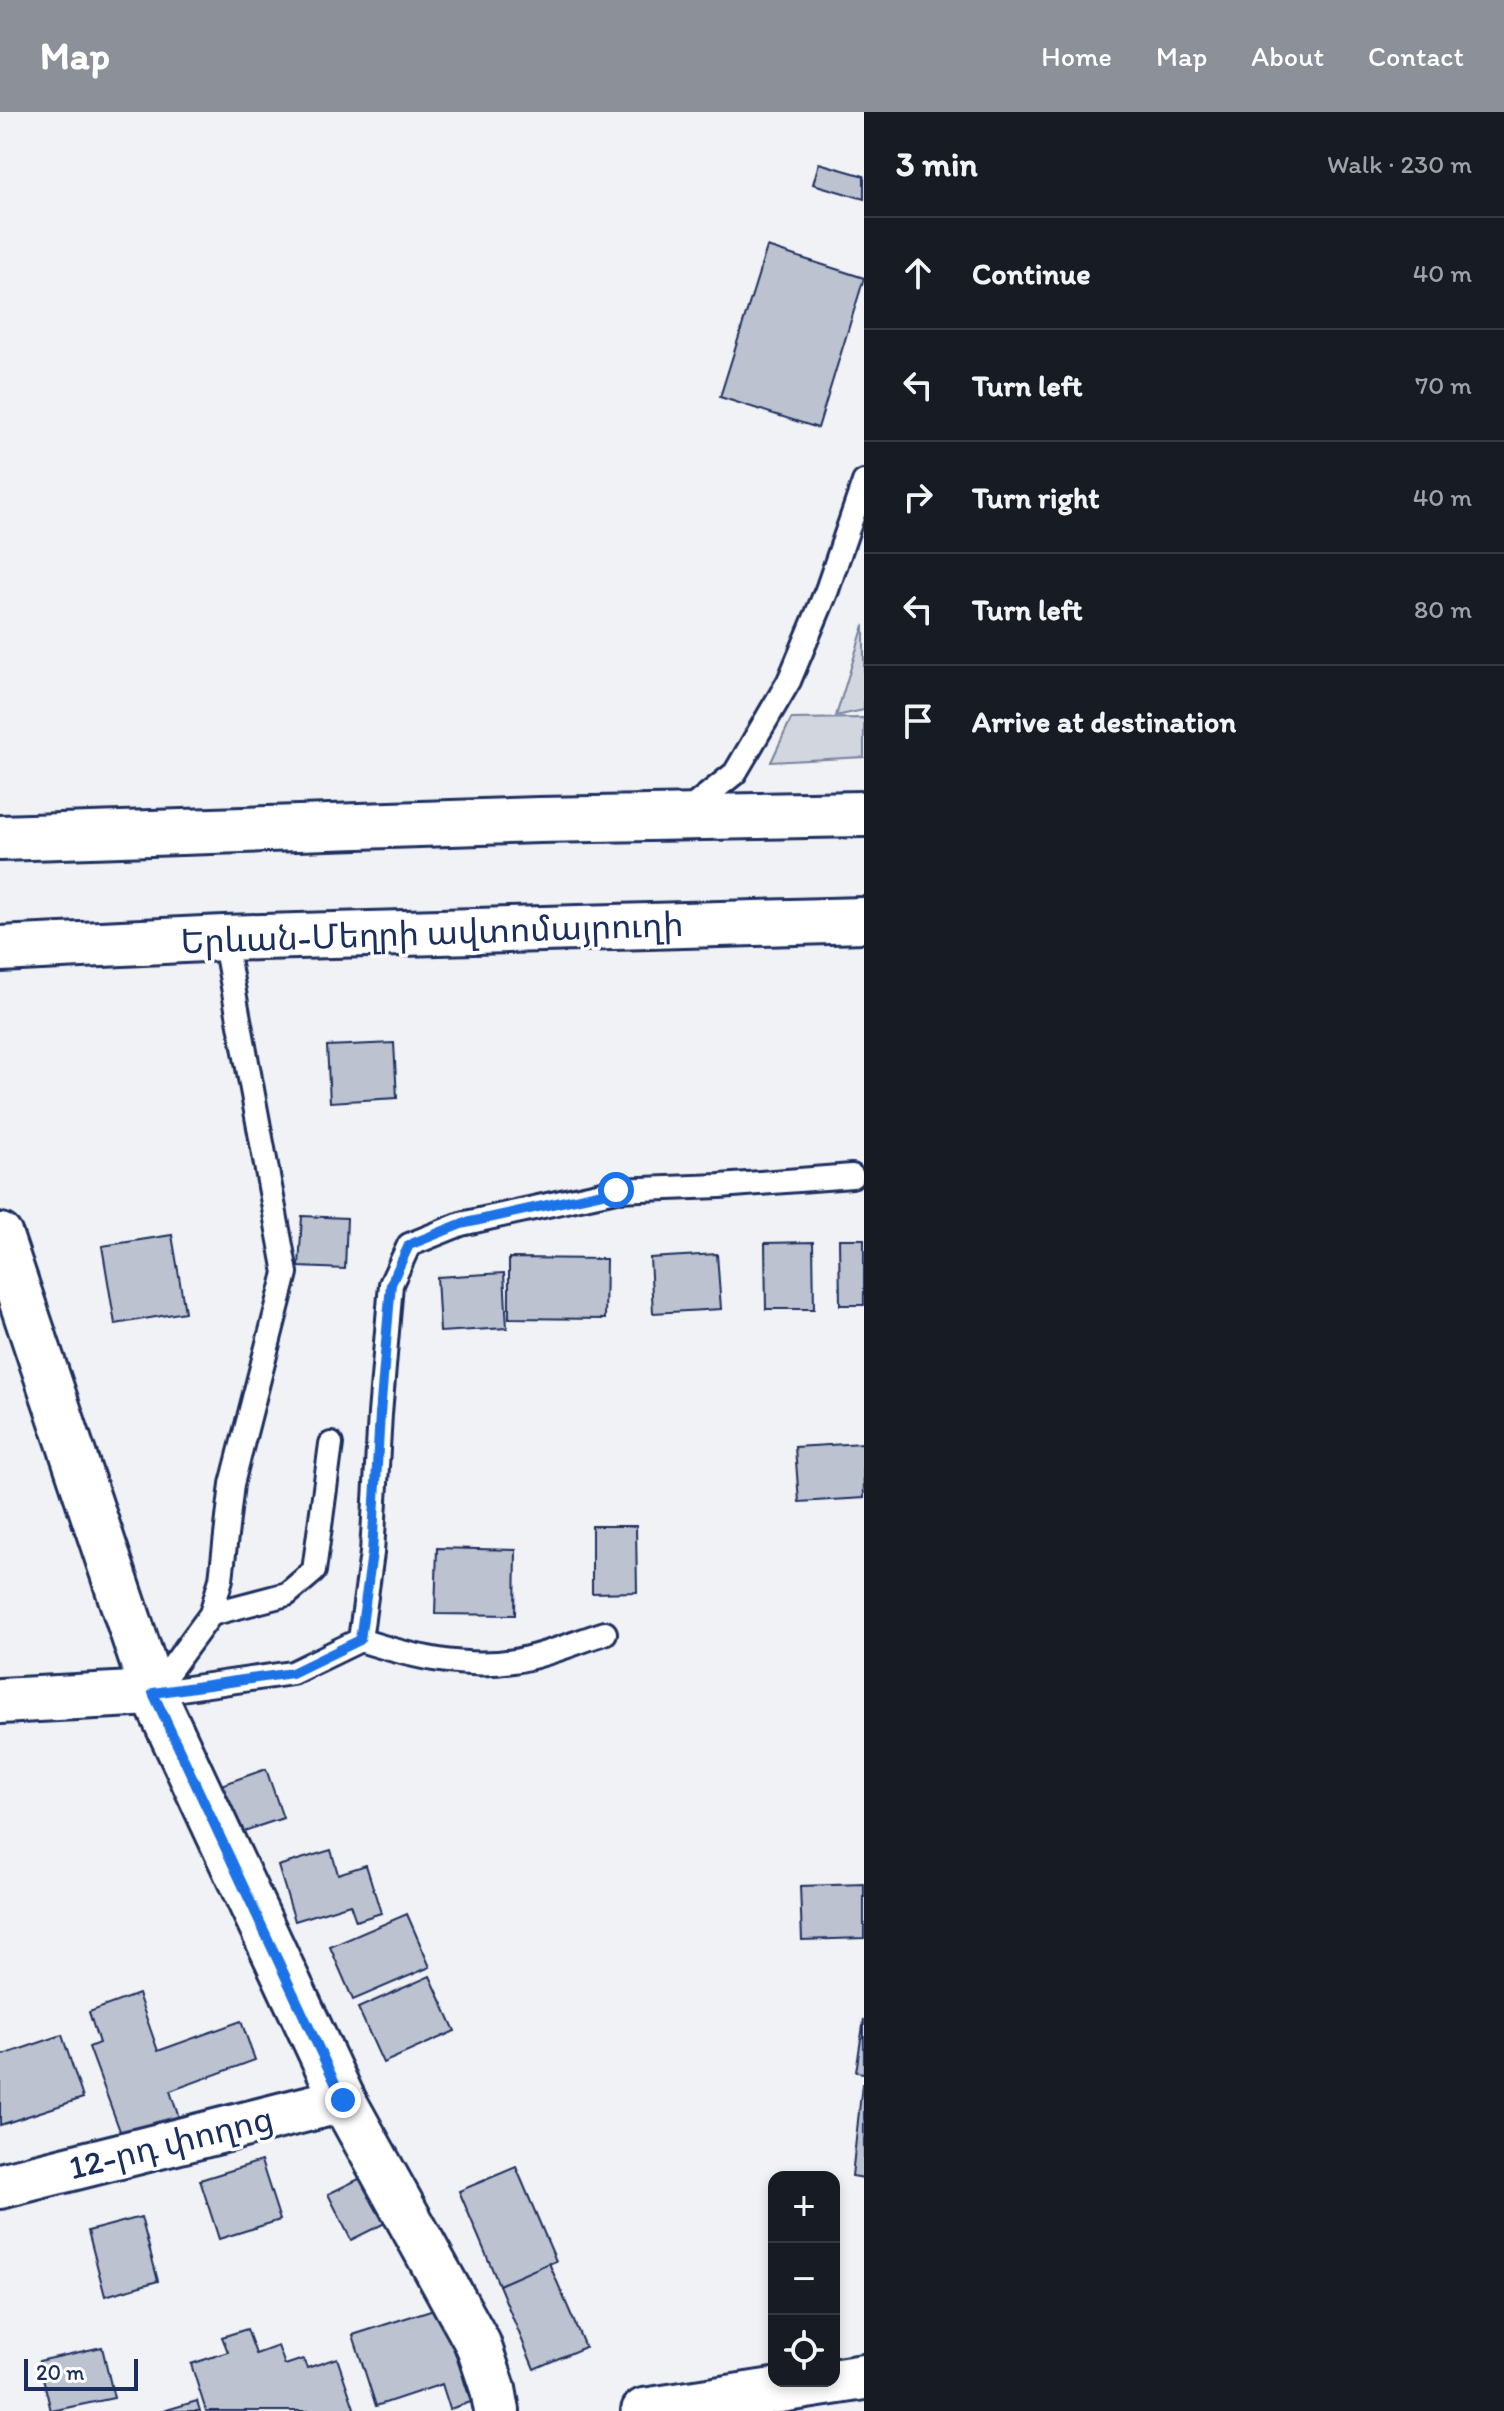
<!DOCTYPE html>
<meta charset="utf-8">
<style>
body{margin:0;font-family:Itim,"Noto Sans Armenian",sans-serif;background:#242831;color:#f1f3f6}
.controls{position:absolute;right:24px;bottom:24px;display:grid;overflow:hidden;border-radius:16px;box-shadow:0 4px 12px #0003}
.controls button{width:72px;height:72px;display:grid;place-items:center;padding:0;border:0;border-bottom:2px solid #363941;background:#171b24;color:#f1f3f6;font:40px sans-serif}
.scale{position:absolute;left:24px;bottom:20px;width:114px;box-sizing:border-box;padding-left:8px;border:4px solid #1b2f5e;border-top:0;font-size:22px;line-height:28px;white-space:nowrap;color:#1b2f5e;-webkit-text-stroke:6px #fff;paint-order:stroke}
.stop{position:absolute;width:24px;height:24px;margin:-18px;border:6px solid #1a73e8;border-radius:50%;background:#fff}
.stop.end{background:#1a73e8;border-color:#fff;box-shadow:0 2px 8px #0008}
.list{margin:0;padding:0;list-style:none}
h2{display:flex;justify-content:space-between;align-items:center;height:104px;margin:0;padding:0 32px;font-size:34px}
h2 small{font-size:26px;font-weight:400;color:#9ea1a6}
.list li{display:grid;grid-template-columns:52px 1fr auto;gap:24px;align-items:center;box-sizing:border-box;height:112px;padding:0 32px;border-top:2px solid #363941}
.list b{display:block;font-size:30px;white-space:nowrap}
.list em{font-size:26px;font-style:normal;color:#9ea1a6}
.icon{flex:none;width:44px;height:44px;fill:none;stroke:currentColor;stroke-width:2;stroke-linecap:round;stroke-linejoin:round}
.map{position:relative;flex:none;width:864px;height:2299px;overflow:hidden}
header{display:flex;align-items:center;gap:48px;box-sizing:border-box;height:112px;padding:0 40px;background:#8c9099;color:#fff}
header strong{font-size:38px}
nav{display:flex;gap:44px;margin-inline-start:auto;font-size:28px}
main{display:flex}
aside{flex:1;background:#171b24}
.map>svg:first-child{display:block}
.green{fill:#d2d6df;stroke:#76829e;stroke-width:2}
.building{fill:#bcc2d0;stroke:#1b2f5e;stroke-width:2}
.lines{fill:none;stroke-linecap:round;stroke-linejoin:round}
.lane-casing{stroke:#1b2f5e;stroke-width:28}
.street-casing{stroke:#1b2f5e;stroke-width:50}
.secondary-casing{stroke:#1b2f5e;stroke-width:50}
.highway-casing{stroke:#1b2f5e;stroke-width:50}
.lane{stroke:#fff;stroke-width:22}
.street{stroke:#fff;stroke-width:44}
.secondary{stroke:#fff;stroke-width:44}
.highway{stroke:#fff;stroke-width:44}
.route{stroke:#1a73e8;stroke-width:10}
.labels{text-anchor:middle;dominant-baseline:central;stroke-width:7;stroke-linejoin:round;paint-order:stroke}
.street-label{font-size:34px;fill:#1b2f5e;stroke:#fff}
</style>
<header>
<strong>Map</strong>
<nav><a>Home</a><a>Map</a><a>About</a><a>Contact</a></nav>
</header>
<main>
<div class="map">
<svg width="864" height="2299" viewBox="0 0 864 2299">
<rect width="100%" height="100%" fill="#f1f2f5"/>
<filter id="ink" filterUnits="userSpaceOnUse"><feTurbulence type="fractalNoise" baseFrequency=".0125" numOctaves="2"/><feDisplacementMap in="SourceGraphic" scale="16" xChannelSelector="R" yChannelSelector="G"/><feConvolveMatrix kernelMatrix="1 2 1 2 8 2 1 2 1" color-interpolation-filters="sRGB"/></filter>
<g filter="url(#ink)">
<g class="green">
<path d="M864,513V598L836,604Z"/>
<path d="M864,606V645L771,650L791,607Z"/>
</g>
<g class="building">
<path d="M819,51L864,64V87L813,72Z"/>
<path d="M767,135L864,166L818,316L720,285Z"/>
<path d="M394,931L397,986L330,990L327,934Z"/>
<path d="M302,1104L347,1106L345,1157L299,1155Z"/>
<path d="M172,1123L185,1200L115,1212L102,1134Z"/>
<path d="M839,1127H864V1193H840Z"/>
<path d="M813,1130L814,1197H766L765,1131Z"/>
<path d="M717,1142L721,1197L653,1201L650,1146Z"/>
<path d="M509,1146L606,1147L605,1207L509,1206Z"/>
<path d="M504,1161L507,1216L440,1220L437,1165Z"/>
<path d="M863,1331L864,1386L799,1390L795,1335Z"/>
<path d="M592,1414H636L637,1480L592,1481Z"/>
<path d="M437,1436L516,1438L515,1503L435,1502Z"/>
<path d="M266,1657L283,1706L235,1722L218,1674Z"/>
<path d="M331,1738L338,1762L366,1753L381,1801L356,1809L350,1792L295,1809L278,1754Z"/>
<path d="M864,1772V1826L802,1828L800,1774Z"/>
<path d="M407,1802L430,1855L353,1888L330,1835Z"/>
<path d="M430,1864L455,1919L383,1951L358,1896Z"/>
<path d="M138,1882L158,1939L241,1909L255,1948L170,1979L179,2006L123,2027L89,1935L99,1931L89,1900Z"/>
<path d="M864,1907V1961L856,1960Z"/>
<path d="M62,1923L83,1986L0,2013V1944Z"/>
<path d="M862,1972H864V2066L852,2064Z"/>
<path d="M261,2049L280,2108L219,2127L200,2068Z"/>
<path d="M516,2055L556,2149L499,2173L459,2079Z"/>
<path d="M365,2064L387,2110L351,2128L328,2082Z"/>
<path d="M141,2105L158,2169L105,2184L88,2119Z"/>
<path d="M549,2151L585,2235L534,2257L499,2173Z"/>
<path d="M440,2195L471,2290L450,2297L442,2272L376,2294L353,2223Z"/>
<path d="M247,2217L256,2242L278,2234L285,2253L303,2247L307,2256L337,2246L355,2299H206L191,2252L228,2240L222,2225Z"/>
<path d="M102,2235L114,2286L51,2299L39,2249Z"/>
<path d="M197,2289L200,2299H163Z"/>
</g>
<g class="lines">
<defs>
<g id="lane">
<path d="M686,700L735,661L789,569L827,478L864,370"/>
<path d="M211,1502L287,1482L314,1459L331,1332"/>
<path d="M360,1528C410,1544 462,1557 514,1549C545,1544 576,1530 605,1521"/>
<path d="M153,1581L292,1561L360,1528L372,1441L380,1302L391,1172L409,1133L461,1112L616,1078L720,1074L852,1064"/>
<path d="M153,1581L211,1502L221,1467L232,1372L286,1161L224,826"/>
</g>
<g id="street">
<path d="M0,2074L343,1988"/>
<path d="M644,2299L864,2265"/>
</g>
<g id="secondary">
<path d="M0,1124L153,1581L343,1988L478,2232L493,2277L497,2299"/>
<path d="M0,1589L153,1581"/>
</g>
<g id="highway">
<path d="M0,726L539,708L864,702"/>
<path d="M0,837L224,826L864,808"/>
</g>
</defs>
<use href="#lane" class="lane-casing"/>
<use href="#street" class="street-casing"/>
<use href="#secondary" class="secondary-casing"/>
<use href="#highway" class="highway-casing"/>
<use href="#lane" class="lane"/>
<use href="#street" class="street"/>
<use href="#secondary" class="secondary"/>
<use href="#highway" class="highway"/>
</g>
</g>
<g class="lines" filter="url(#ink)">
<path class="route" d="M343,1988L153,1581L292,1561L360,1528L372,1441L380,1302L391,1172L409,1133L461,1112L616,1078"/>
</g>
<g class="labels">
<g class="street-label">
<text transform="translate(432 821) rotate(-2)">Երևան-Մեղրի ավտոմայրուղի</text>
<text transform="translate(171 2031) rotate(-14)">12-րդ փողոց</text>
</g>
</g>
</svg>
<div class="controls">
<button>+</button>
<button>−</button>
<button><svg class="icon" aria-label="locate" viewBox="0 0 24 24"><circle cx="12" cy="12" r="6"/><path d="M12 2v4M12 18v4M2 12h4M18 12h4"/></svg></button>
</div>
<div class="scale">20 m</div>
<div class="stop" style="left:616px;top:1078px"></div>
<div class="stop end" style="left:343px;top:1988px"></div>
</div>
<aside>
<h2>3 min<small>Walk · 230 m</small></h2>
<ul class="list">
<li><svg class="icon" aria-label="ahead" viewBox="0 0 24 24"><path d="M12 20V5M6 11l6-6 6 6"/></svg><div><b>Continue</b></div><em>40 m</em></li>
<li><svg class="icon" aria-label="left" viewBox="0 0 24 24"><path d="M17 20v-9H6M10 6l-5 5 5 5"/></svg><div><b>Turn left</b></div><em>70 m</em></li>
<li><svg class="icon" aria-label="right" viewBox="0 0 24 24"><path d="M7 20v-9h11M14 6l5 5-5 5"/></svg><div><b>Turn right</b></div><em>40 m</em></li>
<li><svg class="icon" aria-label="left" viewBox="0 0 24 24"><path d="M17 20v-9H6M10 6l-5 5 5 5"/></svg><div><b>Turn left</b></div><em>80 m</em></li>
<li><svg class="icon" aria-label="arrive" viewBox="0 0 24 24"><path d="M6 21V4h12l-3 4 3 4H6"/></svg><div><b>Arrive at destination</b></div></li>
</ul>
</aside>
</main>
